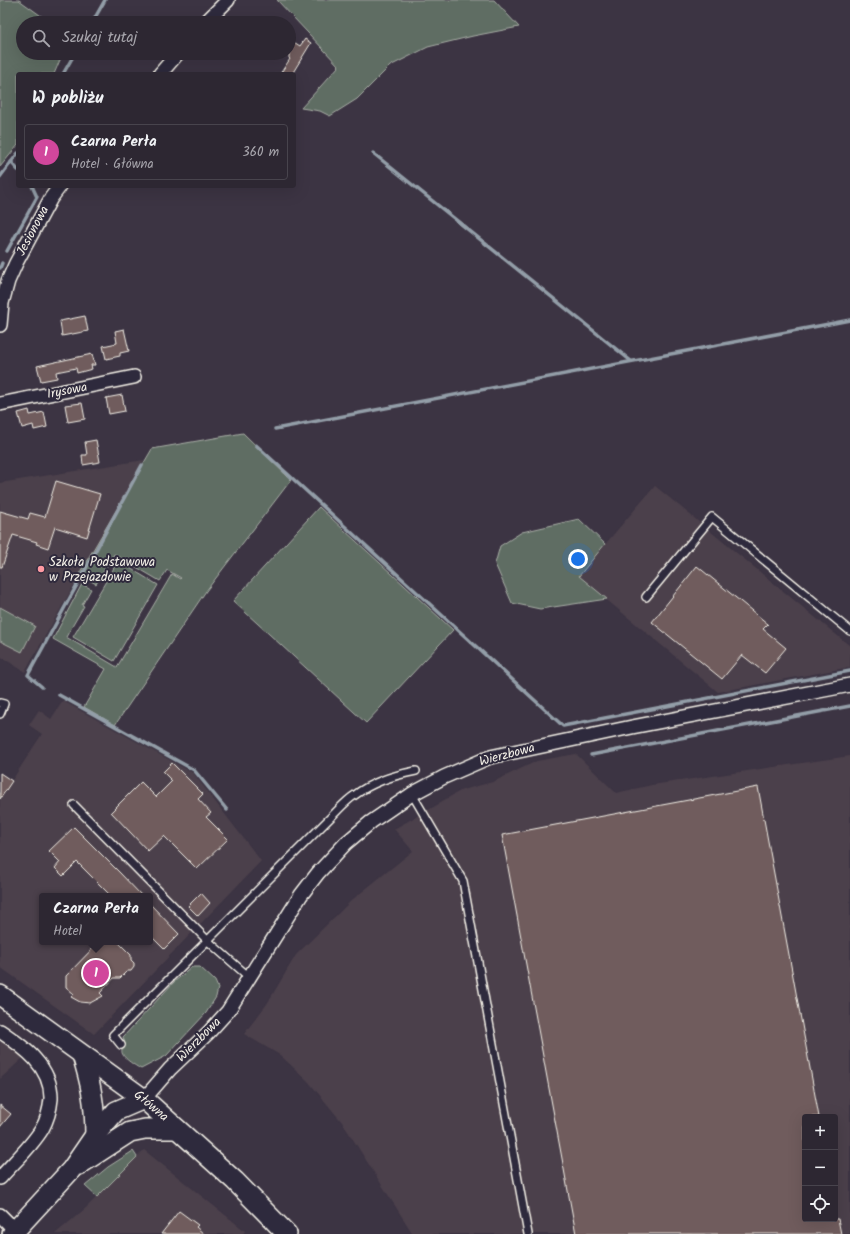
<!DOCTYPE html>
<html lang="pl">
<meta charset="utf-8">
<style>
body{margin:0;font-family:Kalam,sans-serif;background:#39333e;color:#f1f3f6}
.controls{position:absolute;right:12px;bottom:12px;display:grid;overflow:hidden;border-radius:4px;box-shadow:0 4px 16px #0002}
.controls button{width:36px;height:36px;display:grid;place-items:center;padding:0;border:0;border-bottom:1px solid #48444d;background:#2d2732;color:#f1f3f6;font:20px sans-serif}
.you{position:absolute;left:578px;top:559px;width:14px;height:14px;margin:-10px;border:3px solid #fff;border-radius:50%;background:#1a73e8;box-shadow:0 0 0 6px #1a73e833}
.badge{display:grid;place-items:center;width:26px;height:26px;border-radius:50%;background:#ea580c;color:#fff;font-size:13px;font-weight:700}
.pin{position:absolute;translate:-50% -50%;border:2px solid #fff;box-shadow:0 1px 4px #0006}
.popup{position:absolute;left:39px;top:893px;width:114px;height:52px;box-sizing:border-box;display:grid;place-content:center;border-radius:4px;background:#2d2732;filter:drop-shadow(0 1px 3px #0005);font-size:13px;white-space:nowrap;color:#a7a5ac}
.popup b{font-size:15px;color:#f1f3f6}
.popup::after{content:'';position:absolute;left:50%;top:100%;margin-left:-8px;border:8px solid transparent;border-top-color:#2d2732}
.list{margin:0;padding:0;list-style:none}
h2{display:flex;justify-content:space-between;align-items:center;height:52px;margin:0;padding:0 16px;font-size:17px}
h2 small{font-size:13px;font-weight:400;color:#a7a5ac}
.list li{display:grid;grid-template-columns:26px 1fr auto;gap:12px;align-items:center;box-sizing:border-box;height:56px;margin:0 8px 8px;padding:0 8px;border:1px solid #48444d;border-radius:4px}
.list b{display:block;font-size:15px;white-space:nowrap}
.list p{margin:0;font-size:13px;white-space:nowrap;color:#a7a5ac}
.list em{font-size:13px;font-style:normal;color:#a7a5ac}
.icon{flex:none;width:22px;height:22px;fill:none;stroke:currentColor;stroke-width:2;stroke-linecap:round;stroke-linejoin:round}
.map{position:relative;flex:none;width:850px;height:1234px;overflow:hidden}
.search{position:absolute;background:#2d2732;box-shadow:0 4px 16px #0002;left:16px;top:16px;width:280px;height:44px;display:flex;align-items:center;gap:10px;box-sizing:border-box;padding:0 14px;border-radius:22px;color:#a7a5ac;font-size:15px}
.panel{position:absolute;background:#2d2732;box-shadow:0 4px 16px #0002;left:16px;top:72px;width:280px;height:116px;border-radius:4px}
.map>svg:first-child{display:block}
.built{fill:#4c404b;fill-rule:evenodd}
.green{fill:#5e6d64;stroke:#a9afa6}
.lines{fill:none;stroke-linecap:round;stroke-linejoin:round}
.stream{stroke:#939ea8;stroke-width:3.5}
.building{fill:#705c5d;stroke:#f4f1e8}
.service-casing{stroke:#f4f1e8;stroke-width:10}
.minor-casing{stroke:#f4f1e8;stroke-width:16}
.secondary-casing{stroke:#f4f1e8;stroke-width:22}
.service{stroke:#2f2a3d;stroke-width:7}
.minor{stroke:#2f2a3d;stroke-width:13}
.secondary{stroke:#2f2a3d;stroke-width:19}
.poi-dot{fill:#ff9aa2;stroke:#2f2a3d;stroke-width:1.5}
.labels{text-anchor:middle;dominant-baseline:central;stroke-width:4;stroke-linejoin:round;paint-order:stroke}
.street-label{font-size:13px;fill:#f4f1e8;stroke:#2f2a3d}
.poi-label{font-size:13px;fill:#f4f1e8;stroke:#2f2a3d;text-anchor:start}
</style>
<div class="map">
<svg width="850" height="1234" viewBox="0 0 850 1234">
<rect width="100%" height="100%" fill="#3c3443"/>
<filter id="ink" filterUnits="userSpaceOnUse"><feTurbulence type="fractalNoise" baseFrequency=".025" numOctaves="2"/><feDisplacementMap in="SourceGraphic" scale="8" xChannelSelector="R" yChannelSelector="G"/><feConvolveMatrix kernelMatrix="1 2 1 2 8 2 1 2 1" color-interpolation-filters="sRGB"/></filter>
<g filter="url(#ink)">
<g class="built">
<path d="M144,460L25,672L0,656V483Z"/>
<path d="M655,486L850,646V667L718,692L578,576Z"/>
<path d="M63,701L193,773L261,861L94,1034L0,967V799L42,734L29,725L39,710L51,719ZM42,896H150V942H42Z"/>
<path d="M576,754L616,793L652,785L850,756V1234H413L342,1122L308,1081L280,1055L244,1034L267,1004L296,955L352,900L413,851L394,829L439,804V803L462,790L493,782L537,761ZM805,1117H835V1219H805Z"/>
<path d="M0,1040L11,1046L24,1057L0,1079Z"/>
<path d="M144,1150L245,1231L243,1234H55L86,1208Z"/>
</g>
<g class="green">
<path d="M0,0H19L51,23H23V53H63L54,74H18V145L0,167Z"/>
<path d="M277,0H494L519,27L473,36L428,47L390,66L357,99L330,116L320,111L301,108L339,66Z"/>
<path d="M243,433L291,480L206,591L115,725L84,707L106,669L53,639L82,584L91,589L82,605L84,606L66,637L117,667L172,574L180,579L181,578L167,570L160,581L114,554L96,584L79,574L152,449Z"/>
<path d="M319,507L453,630L366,723L233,601Z"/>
<path d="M579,519L605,544L579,576L607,599L540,609L512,603L495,564L500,546L522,532Z"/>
<path d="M118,561L158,585L114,661L73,637Z"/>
<path d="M0,607L35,626L22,652L0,641Z"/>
<path d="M192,967H200L215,981L218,988L216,997L206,1013L166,1056L141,1069C136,1066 120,1057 122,1050C122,1049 124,1045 125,1044L123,1037L174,982Z"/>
<path d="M133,1151L137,1157L97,1197L85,1186L108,1167Z"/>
</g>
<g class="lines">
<g class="stream">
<path d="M92,23L105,0"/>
<path d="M63,74L75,53"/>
<path d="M373,153L631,361"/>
<path d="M11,162L18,170"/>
<path d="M0,177L18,153"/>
<path d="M7,251L37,197L32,186"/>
<path d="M0,268L2,263"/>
<path d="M275,429L850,320"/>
<path d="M256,445L563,726L850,671"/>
<path d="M42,687L28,675L142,465"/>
<path d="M59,695L194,770L227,810"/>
<path d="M591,755L850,706"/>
</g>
</g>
<g class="building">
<path d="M289,39L300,46L305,39L311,43L292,74H280L290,59L289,58Z"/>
<path d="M85,316L88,331L62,336L60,321Z"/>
<path d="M124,329L129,351L120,353V356L106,359L103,346L117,343L115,331Z"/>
<path d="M92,354L95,365H91L92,369L77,373L76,368L56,372L57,378L41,381L37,366Z"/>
<path d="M122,395L125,411L109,414L106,398Z"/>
<path d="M82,403L85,419L68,422L65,405Z"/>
<path d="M29,410L30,415L44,412L47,427L34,430L33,425L22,428L18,413Z"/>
<path d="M96,440L100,462L83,465L82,455H87L85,442Z"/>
<path d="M56,481L100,494L87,537L55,527L48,548L36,544L37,542L13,535L2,567H0V511L28,519L30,513L45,517Z"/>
<path d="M697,566L768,624L763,629L786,648L765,673L742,655L722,679L652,622Z"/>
<path d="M172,763L203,794L198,799L211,813L206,817L228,839L197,869L164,836L148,851L111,812L141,782L156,797L172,781L163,772Z"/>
<path d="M0,773L12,781L0,799Z"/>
<path d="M758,787L819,1117H805V1219H838L841,1234H576L502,835Z"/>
<path d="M74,827L120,873L142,896H111L77,862L63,876L55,868L60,862L49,851Z"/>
<path d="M201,893L210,903L198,916L188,906Z"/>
<path d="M150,904L179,934L164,949L150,935Z"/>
<path d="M99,942H118L131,955V960L134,963V967L131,971H127L120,978H114L100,993L103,996L90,1003L80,1002L71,997L74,994L66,987V976Z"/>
<path d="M0,1105L11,1114L0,1127Z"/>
<path d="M179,1211L198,1225L196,1227L204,1234H161Z"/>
</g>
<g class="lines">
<defs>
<g id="service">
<path d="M646,597L712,517L850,631"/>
<path d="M0,703L4,704L0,714"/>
<path d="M412,794L463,881L528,1234"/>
<path d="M74,805L208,941L249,977"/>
<path d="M121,1045L113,1035L334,814C341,807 347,800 355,795C372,782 395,775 416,771"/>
</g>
<g id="minor">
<path d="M205,23L228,0"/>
<path d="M160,74L178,53"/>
<path d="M0,325L2,303L8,281L16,263L51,198L60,186"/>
<path d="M0,404L134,377"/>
<path d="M0,1031C24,1047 52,1067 51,1099C50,1110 47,1120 42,1129C31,1147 14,1162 0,1178"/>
<path d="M144,1099L170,1069L209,1032L228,1011L301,895L318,873L346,843L371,822L412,794L444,777L490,757L632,727L850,685"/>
<path d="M0,1215L15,1230"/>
</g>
<g id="secondary">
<path d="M0,995L144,1099L235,1181L287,1234"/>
<path d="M82,1055C91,1084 95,1104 95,1135"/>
<path d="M79,1165L130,1132L145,1129H177"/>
<path d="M12,1234L71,1170L95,1135L116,1111L144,1099"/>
</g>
</defs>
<use href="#service" class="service-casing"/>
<use href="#minor" class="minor-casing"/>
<use href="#secondary" class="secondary-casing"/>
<use href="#service" class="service"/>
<use href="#minor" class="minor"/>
<use href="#secondary" class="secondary"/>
</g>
</g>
<circle class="poi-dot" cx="41" cy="569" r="4"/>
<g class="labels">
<g class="street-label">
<text transform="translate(33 231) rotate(-62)">Jesionowa</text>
<text transform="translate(67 391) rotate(-11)">Irysowa</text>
<text transform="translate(507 755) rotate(-15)">Wierzbowa</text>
<text transform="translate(199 1040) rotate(-45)">Wierzbowa</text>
<text transform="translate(151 1106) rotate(40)">Główna</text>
</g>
<g class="poi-label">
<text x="49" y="562">Szkoła Podstawowa<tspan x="49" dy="15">w Przejazdowie</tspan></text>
</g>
</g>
</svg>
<div class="controls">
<button>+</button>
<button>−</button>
<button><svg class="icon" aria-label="locate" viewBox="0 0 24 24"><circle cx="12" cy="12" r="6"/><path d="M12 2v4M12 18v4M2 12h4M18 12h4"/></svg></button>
</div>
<div class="you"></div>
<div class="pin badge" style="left:96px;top:973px;background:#d1479c">1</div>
<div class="popup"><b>Czarna Perła</b>Hotel</div>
<div class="search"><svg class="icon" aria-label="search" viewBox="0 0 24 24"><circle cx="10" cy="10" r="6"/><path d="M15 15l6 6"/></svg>Szukaj tutaj</div>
<section class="panel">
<h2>W pobliżu<small></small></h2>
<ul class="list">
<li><span class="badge" style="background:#d1479c">1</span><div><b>Czarna Perła</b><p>Hotel · Główna</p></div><em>360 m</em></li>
</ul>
</section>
</div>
